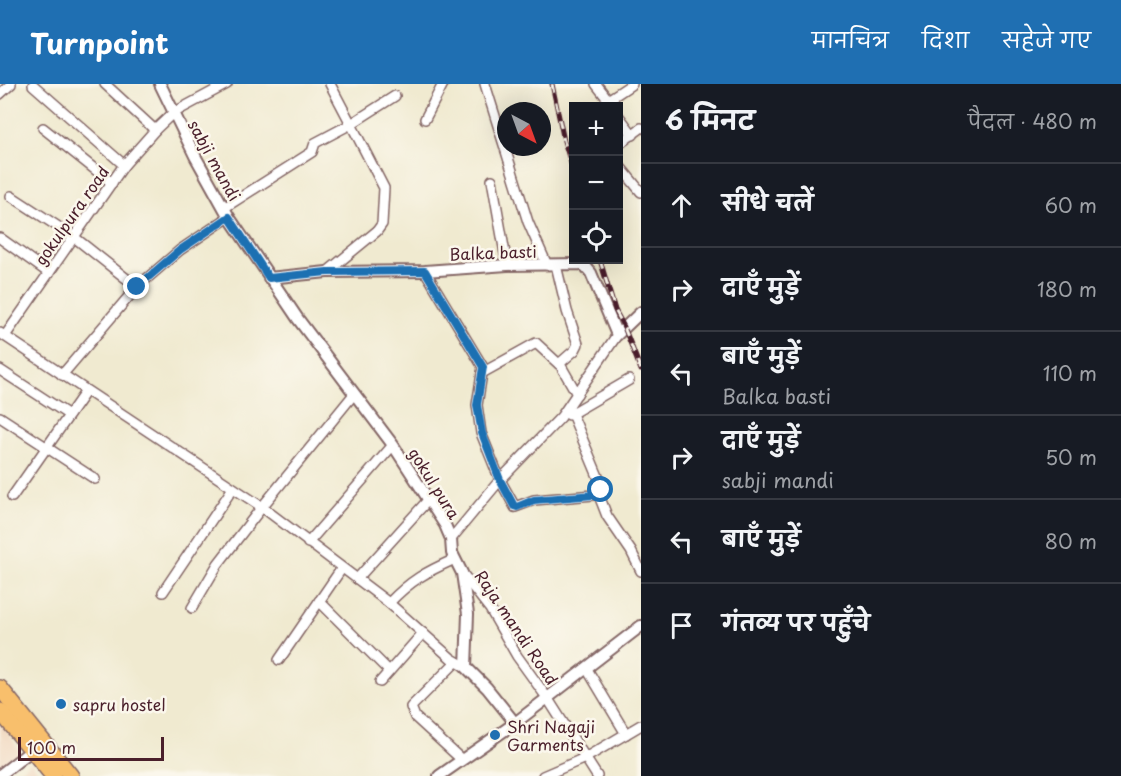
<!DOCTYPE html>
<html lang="hi">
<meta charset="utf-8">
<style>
body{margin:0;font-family:"Playpen Sans","Playpen Sans Deva",sans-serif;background:#242831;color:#f1f3f6}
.controls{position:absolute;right:18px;top:18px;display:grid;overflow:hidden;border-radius:0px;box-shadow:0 6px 24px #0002}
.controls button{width:54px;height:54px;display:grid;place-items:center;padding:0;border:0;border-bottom:2px solid #363941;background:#171b24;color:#f1f3f6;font:30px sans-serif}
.compass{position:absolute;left:497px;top:18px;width:54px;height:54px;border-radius:50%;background:#171b24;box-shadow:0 6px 24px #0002;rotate:139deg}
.scale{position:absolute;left:18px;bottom:15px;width:146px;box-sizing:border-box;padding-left:6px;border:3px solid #4a1f2b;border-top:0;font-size:16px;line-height:21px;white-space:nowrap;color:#4a1f2b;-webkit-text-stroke:4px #fbf7ec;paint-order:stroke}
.stop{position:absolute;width:18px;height:18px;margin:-14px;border:4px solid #1f6fb2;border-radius:50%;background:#fff}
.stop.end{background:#1f6fb2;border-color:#fff;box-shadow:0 2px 6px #0008}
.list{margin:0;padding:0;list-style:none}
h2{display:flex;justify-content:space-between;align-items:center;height:78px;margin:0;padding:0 24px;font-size:26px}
h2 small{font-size:20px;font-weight:400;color:#9ea1a6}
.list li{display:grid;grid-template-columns:39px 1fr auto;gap:18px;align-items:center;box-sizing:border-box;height:84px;padding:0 24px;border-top:2px solid #363941}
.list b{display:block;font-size:22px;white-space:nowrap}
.list p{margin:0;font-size:20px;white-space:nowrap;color:#9ea1a6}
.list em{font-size:20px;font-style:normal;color:#9ea1a6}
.icon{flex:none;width:33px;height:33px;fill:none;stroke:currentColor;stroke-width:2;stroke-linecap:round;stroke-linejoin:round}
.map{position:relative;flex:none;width:641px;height:692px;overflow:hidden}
header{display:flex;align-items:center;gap:36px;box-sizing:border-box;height:84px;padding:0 30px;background:#1f6fb2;color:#fff}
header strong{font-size:28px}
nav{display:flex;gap:33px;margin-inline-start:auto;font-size:21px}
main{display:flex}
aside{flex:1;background:#171b24}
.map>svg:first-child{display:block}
.built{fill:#f0d5bc}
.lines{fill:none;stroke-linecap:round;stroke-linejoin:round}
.minor-casing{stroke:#846665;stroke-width:12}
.tertiary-casing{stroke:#846665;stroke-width:14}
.trunk-casing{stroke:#846665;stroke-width:18}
.minor{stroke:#fff;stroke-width:9}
.tertiary{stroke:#fff;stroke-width:10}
.trunk{stroke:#f8bf6c;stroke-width:15}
.rail-casing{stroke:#4a1f2b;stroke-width:5}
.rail{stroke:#fbf7ec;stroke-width:3;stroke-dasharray:9;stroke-linecap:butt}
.route{stroke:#1f6fb2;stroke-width:8}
.poi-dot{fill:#1f6fb2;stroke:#fbf7ec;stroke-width:2}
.labels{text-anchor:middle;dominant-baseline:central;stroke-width:5;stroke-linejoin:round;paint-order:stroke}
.street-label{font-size:16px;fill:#4a1f2b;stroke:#fbf7ec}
.poi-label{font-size:16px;fill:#4a1f2b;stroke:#fbf7ec;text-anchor:start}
</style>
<header>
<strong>Turnpoint</strong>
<nav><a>मानचित्र</a><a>दिशा</a><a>सहेजे गए</a></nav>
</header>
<main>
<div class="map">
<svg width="641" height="692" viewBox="0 0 641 692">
<rect width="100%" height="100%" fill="#fbf7ec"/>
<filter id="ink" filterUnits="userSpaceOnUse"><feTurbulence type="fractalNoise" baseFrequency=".0167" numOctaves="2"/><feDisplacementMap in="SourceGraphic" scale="12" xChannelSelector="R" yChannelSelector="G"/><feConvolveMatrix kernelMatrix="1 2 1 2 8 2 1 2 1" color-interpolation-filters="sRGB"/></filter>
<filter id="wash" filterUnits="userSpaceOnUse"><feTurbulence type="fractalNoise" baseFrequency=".008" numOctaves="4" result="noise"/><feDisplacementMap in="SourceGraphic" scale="24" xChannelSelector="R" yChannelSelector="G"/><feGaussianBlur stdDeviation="1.35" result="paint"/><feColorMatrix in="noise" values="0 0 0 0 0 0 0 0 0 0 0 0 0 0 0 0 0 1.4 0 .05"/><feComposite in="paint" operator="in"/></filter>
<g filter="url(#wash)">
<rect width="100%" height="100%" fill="#f0ead0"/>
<g class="built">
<path d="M0,639L10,651L19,668L0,682Z"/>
<path d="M31,678L41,692H14Z"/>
</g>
</g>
<g filter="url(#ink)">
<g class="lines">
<defs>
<g id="minor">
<path d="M105,0L155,46"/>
<path d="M330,0L351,40L395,12"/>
<path d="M485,0L528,138L547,181"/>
<path d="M596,0L613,22"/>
<path d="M33,1L124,81"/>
<path d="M0,10L11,0"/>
<path d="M608,16L632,0"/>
<path d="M618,31L633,51"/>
<path d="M425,35L443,0"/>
<path d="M43,44L112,99"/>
<path d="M618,61L641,44"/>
<path d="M618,80L641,108"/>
<path d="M492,96L507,181"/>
<path d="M11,112L74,153L137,203"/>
<path d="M224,124L312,68L315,59L351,40L384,104L382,140L377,147L327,188"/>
<path d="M0,154L49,189"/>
<path d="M556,181L567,227L578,260L575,266L559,280"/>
<path d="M425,187L483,283L477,321L481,349L500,396L515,423L534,416L594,411L601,406L602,402L572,330"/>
<path d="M0,249L262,423L389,519L452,575L466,583"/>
<path d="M5,252L124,81L155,46L173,29L227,0"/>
<path d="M0,286L69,331"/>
<path d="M482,289L536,259L561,282L577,310"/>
<path d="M62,291L137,203L180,166L229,133"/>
<path d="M569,331L629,296"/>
<path d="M0,333L95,395"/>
<path d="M598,409L607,432L631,467L641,487"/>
<path d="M12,413L86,307"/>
<path d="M451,455L500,396L561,333L617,251"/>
<path d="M308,459L393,361"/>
<path d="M462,489L490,525L517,572L548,615L597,692"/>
<path d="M357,495L429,415"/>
<path d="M163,508L233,404"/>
<path d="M319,517L389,587"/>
<path d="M389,519C411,496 426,488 455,475"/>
<path d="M192,524L218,480L262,423L354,310"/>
<path d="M279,576L342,484"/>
<path d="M456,578L411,623L415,633L462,676"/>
<path d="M587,585L626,650"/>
<path d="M380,598L423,549"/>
<path d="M543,692L585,674L641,641"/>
</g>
<g id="tertiary">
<path d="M160,0L195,72L229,133L298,235L393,361L445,441L451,455L452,469L462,489L468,530L466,583L487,604L515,639"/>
<path d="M269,194L327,188L425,187L507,181L581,180L586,183L591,189L617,251L641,228"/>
<path d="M0,691L32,666"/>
<path d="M439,692L515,639L641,542"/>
</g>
<g id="trunk">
<path d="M0,604L71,692"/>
<path d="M0,627L53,692"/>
</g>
</defs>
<use href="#minor" class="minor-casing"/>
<use href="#tertiary" class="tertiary-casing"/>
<use href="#trunk" class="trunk-casing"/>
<use href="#minor" class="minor"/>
<use href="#tertiary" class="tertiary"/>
<use href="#trunk" class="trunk"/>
<defs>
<g id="rail">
<path d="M552,0L564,57L574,89"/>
<path d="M600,176L615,226L624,243L641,286"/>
</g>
</defs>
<use href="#rail" class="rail-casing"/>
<use href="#rail" class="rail"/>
</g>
</g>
<g class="lines" filter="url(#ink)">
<path class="route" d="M137,203L180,166L229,133L269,194L327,188L425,187L483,283L477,321L482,349L500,396L514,422L517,423L534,416L594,411L601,406"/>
</g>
<g class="poi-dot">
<circle cx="61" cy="620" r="6"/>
<circle cx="495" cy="651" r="6"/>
</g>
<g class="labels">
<g class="street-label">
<text transform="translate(215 76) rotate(61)">sabji mandi</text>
<text transform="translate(71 131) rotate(-55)">gokulpura road</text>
<text transform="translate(493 168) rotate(-2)">Balka basti</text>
<text transform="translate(435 399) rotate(58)">gokul pura</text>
<text transform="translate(517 543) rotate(56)">Raja mandi Road</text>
</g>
<g class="poi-label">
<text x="73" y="620">sapru hostel</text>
<text x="507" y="642">Shri Nagaji<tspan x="507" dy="18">Garments</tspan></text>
</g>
</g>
</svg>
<div class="controls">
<button>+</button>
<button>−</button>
<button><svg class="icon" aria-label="locate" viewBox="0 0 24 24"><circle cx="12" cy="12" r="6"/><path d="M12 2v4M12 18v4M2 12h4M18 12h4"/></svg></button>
</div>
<svg class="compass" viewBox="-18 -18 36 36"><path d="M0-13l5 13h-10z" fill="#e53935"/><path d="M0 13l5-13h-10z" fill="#9ea1a6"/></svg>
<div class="scale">100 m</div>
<div class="stop" style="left:601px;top:406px"></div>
<div class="stop end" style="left:137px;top:203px"></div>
</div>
<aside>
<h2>6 मिनट<small>पैदल · 480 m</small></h2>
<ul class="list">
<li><svg class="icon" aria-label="ahead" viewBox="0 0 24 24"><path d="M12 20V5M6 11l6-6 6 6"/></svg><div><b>सीधे चलें</b></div><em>60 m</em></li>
<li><svg class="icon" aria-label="right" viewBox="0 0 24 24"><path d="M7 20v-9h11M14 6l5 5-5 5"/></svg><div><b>दाएँ मुड़ें</b></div><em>180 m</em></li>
<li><svg class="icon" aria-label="left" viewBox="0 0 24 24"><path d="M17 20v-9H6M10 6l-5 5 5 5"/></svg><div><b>बाएँ मुड़ें</b><p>Balka basti</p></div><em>110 m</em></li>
<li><svg class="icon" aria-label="right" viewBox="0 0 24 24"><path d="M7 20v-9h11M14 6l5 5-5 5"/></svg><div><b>दाएँ मुड़ें</b><p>sabji mandi</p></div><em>50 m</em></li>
<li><svg class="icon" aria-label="left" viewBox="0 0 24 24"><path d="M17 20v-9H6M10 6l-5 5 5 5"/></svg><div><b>बाएँ मुड़ें</b></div><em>80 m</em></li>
<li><svg class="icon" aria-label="arrive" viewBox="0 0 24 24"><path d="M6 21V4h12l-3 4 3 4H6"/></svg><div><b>गंतव्य पर पहुँचे</b></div></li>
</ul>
</aside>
</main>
